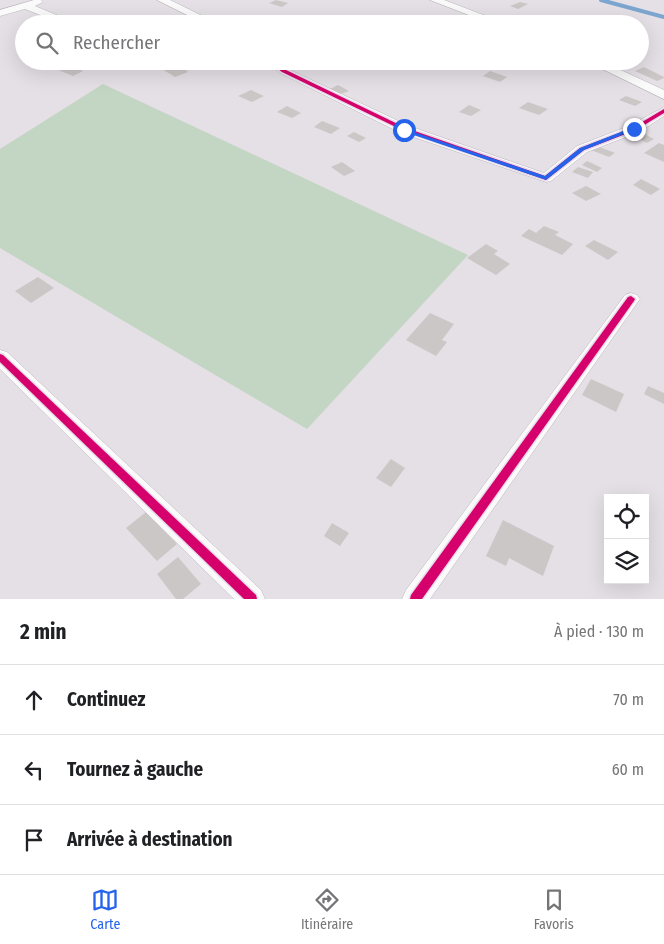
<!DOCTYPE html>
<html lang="fr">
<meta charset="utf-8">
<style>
body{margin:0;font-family:"Fira Sans Condensed",sans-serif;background:#f6f6f6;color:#202124}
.controls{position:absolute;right:15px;bottom:15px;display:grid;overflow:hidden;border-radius:0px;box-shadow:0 5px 20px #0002}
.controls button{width:45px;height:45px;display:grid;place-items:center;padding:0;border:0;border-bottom:1px solid #e0e0e0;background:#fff;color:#202124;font:25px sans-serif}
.stop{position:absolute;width:15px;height:15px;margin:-11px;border:4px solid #2563eb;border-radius:50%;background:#fff}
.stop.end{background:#2563eb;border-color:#fff;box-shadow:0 1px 5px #0008}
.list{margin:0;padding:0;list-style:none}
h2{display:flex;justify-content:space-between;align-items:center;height:65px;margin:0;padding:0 20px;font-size:21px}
h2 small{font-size:16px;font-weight:400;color:#757577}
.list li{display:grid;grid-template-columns:32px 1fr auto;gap:15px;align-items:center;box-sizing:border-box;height:70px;padding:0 20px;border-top:1px solid #e0e0e0}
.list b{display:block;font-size:19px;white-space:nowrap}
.list em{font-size:16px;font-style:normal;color:#757577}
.icon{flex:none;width:28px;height:28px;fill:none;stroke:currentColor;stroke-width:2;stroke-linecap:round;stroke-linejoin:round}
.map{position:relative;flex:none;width:664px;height:599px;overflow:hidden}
.search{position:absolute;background:#fff;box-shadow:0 5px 20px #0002;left:15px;right:15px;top:15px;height:55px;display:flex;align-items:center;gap:12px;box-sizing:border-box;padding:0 18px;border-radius:28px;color:#757577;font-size:19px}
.sheet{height:275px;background:#fff}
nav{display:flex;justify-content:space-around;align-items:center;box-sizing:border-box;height:70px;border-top:1px solid #e0e0e0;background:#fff;font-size:14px;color:#757577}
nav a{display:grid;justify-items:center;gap:2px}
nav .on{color:#2563eb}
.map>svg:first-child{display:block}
.green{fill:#c3d5c3}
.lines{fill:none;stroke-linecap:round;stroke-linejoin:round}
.stream{stroke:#7ca6cf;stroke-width:4}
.building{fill:#ccc7c7}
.street-casing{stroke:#bbb6bc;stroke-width:1}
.street{fill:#fbfafb;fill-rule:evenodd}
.cycleway-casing{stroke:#e6dce9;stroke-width:3}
.cycleway{fill:#d6006c;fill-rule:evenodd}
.route{fill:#2563eb}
</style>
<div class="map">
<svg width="664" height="599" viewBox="0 0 664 599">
<rect width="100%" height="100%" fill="#e5dfe6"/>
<path class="green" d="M103,84L468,255L307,429L0,248V149Z"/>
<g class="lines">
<path class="stream" d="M601,0L664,17"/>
</g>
<g class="building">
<path d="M276,0L288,3L282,7L269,3Z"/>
<path d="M520,2L528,4L518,9L510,6Z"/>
<path d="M411,17L417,21L414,22L418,24H404L398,21Z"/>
<path d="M66,64L83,71L73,76L56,69Z"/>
<path d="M176,64L180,66L185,65L191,68L186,70L188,72L175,77L162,69Z"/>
<path d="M644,67L664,77V78L657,81L635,71Z"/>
<path d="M490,71L507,77L500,82L483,76Z"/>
<path d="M338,85L349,91L341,94L330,89Z"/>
<path d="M251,90L264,96L252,102L238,96Z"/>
<path d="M626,96L642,102L635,106L619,100Z"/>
<path d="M528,102L548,109L539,115L519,108Z"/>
<path d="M469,105L481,110L471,116L459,112Z"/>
<path d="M287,106L301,113L292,118L277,112Z"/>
<path d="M322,121L340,128L331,134L314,127Z"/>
<path d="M639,131L654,139L647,143L632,135Z"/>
<path d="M354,132L366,138L359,142L347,136Z"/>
<path d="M659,143L664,145V162L644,153Z"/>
<path d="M597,146L615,153L609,157L591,150Z"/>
<path d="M587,161L602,168L597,172L582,165Z"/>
<path d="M342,162L355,171L344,176L331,167Z"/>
<path d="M578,167L593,172L588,178L572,172Z"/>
<path d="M641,179L660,189L651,195L633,185Z"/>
<path d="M586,186L601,194L586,201L572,193Z"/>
<path d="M544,226L559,232L555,235L573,244L562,255L521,236L529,229L536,233Z"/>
<path d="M594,240L618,252L608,260L585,246Z"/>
<path d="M486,244L498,251L494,254L510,264L496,275L467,258Z"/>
<path d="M38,277L54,288L31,303L15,291Z"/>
<path d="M430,313L454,324L442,340L447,342L436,356L406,340Z"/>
<path d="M591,379L624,394L616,412L582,395Z"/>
<path d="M648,386L664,393V404L644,394Z"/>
<path d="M391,459L405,468L391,487L376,478Z"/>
<path d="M146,512L177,544L157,561L126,528Z"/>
<path d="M503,520L554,546L543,576L509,558L506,566L486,556Z"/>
<path d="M332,523L349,533L340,546L324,536Z"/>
<path d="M178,557L201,584L183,599H176L157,574Z"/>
</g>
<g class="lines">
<defs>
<g id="street">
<path d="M34,0H41L43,2L35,6L78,24H63L25,9L0,16V10Z"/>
<path d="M157,0H170L219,24H205Z"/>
<path d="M430,0H444L507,24H492Z"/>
<path d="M264,61H277L288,69L409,126L544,173L577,146L629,126L664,107V116L639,132L587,152L551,181L546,182L399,132L280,73Z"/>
<path d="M586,61H601L664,90V99Z"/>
<path d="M631,293L637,295L640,299L637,303L430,599H402L406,590L625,295Z"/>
<path d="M0,350L7,352L261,590L265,599H234L0,369Z"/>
</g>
</defs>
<use href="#street" class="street-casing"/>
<use href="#street" class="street"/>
<defs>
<g id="cycleway">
<path d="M267,61H273L286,70L406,128L545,176L580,148L632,128L664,109V113L636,130L584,150L546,180L402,130L282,72Z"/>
<path d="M631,296L635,299L634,301L422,599H410L411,595L628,297Z"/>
<path d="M0,354L3,355L256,595L257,599H244L0,362Z"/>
</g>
</defs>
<use href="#cycleway" class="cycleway-casing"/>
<use href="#cycleway" class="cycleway"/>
</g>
<path class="route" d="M402,128L545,176L580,148L631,128L637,129L584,150L546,180L402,131Z"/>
</svg>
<div class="controls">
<button><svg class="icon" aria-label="locate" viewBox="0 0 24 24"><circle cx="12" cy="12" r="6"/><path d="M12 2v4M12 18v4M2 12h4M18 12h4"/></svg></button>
<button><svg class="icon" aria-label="layers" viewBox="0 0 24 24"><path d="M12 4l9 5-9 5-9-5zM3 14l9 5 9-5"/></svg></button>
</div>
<div class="stop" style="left:404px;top:130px"></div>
<div class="stop end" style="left:634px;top:129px"></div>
<div class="search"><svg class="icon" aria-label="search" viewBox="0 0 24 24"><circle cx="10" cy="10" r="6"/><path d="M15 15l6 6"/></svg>Rechercher</div>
</div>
<section class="sheet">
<h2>2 min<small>À pied · 130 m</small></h2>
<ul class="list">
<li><svg class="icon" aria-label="ahead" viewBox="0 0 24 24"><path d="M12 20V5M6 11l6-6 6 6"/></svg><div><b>Continuez</b></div><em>70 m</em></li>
<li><svg class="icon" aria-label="left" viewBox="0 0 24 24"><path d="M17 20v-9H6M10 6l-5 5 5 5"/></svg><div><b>Tournez à gauche</b></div><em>60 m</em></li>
<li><svg class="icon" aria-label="arrive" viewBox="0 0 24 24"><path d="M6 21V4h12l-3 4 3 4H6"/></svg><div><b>Arrivée à destination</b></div></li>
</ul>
</section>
<nav>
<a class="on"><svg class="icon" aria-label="map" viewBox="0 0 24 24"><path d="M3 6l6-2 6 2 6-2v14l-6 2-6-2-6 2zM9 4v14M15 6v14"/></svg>Carte</a>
<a><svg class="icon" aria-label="directions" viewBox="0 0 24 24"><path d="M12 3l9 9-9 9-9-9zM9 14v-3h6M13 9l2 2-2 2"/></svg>Itinéraire</a>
<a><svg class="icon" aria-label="saved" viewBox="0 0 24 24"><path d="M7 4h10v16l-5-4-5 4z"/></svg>Favoris</a>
</nav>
